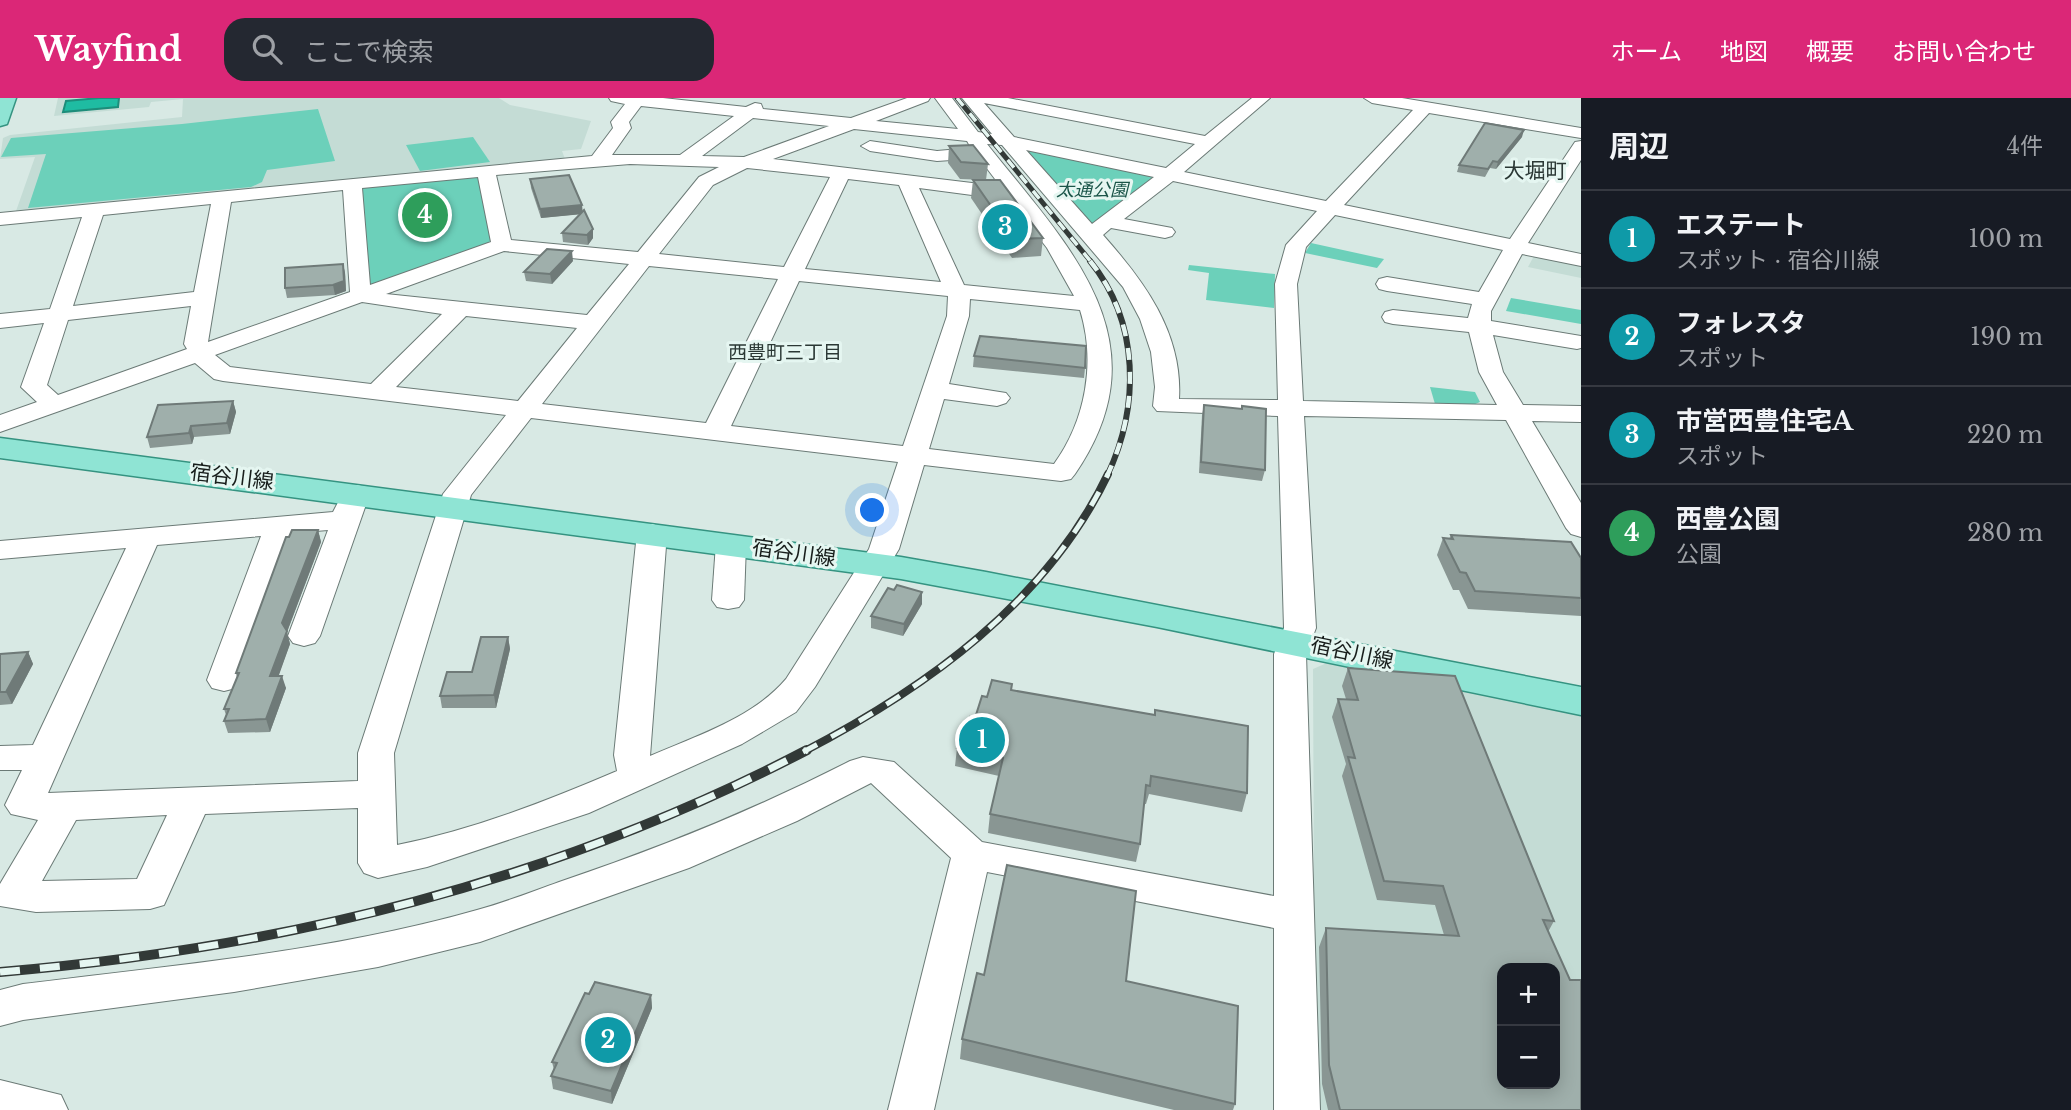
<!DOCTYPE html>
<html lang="ja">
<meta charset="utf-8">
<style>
body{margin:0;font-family:"Libre Baskerville","Noto Sans JP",serif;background:#242831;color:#f1f3f6}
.controls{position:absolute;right:21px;bottom:21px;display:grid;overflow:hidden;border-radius:14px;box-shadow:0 4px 18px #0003}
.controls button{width:63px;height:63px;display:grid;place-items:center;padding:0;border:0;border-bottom:2px solid #363941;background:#171b24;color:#f1f3f6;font:35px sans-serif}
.you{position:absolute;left:873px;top:413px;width:24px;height:24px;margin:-18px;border:5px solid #fff;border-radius:50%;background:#1a73e8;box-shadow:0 0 0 10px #1a73e833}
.badge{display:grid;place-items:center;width:46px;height:46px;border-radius:50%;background:#db2777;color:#fff;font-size:23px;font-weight:700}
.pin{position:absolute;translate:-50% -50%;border:4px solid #fff;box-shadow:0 2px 7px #0006}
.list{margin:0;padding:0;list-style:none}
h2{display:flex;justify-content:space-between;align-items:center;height:91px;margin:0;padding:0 28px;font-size:30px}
h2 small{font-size:23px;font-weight:400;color:#9ea1a6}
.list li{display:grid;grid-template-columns:46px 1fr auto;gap:21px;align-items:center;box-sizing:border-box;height:98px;padding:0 28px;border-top:2px solid #363941}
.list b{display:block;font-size:26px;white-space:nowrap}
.list p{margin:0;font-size:23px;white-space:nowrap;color:#9ea1a6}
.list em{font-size:23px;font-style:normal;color:#9ea1a6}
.icon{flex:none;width:38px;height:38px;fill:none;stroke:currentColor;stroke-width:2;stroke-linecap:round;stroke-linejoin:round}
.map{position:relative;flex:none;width:1581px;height:1012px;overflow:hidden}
header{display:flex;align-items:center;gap:42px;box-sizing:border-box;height:98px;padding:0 35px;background:#db2777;color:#fff}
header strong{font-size:33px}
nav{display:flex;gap:38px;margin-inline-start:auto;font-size:24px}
.search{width:490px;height:63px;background:#242831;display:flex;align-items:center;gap:18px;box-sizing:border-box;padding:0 24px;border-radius:21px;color:#9ea1a6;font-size:26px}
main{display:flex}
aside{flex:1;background:#171b24}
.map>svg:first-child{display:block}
.built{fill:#c4dcd5;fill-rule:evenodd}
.green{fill:#6cd0ba}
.water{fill:#1fbca2;stroke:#1d8d7a;stroke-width:2}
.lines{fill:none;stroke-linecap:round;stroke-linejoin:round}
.minor-casing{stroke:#6b7a76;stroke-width:2}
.major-casing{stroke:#359381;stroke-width:3}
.minor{fill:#fff;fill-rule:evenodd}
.major{fill:#8fe4d4;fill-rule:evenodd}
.rail-far3-casing{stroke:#323937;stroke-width:5}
.rail-far2-casing{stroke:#323937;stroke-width:6}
.rail-far1-casing{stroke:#323937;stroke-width:8}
.rail-casing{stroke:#323937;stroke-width:10}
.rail-far3{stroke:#e5f6f1;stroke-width:3.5;stroke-dasharray:10;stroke-linecap:butt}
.rail-far2{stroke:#e5f6f1;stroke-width:4.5;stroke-dasharray:12;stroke-linecap:butt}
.rail-far1{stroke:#e5f6f1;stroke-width:5;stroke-dasharray:16;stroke-linecap:butt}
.rail{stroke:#e5f6f1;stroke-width:7;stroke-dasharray:20;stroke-linecap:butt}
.wall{fill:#899693}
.shaded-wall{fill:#6f7a78}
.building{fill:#9fafab;stroke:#6f7a78;stroke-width:2;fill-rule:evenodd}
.labels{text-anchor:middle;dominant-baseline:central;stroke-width:6;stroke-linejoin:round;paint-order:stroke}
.far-park-label{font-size:18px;font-style:italic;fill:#1b5549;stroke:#e5f6f1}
.far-neighbourhood-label{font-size:19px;fill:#2b3835;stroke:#e5f6f1}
.far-quarter-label{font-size:21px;fill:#2b3835;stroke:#e5f6f1}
.street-label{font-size:21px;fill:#181e1c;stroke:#e5f6f1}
</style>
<header>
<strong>Wayfind</strong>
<div class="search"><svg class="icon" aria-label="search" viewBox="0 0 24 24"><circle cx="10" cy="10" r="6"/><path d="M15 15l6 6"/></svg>ここで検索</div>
<nav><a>ホーム</a><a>地図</a><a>概要</a><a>お問い合わせ</a></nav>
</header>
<main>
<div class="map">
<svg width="1581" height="1012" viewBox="0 0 1581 1012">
<rect width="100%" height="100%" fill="#d8e9e4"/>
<g class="built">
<path d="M58,0H499L510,7L591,23L581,51L562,53L565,61L15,116L35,59L0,61L3,40L10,37L182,19L183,1L151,4L149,9L54,18Z"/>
<path d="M1543,157L1581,165V180L1528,169L1534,158Z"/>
<path d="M1329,564L1581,616V1012H1315L1313,571ZM1502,870H1555V986H1502Z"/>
</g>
<g class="green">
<path d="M318,11L335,63L267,72L262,84L251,89L28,110L46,56L1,59L11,40L182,26Z"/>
<path d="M473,39L490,64L420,73L406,47Z"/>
<path d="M1030,51L1157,79L1096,125L1084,126L1020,53Z"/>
<path d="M480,78L497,145L366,190L359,90Z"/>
<path d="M1311,145L1384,161L1377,170L1305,155Z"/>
<path d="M1189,167L1275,176L1274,210L1206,202L1209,175L1188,172Z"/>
<path d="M1511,200L1581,212V226L1506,213Z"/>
<path d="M1430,289L1475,294L1480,304L1473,307L1435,306Z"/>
</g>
<path class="water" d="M99,0H119L118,9L63,14L66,3Z"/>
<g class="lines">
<defs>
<g id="minor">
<path d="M609,0H663L746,9L755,5L761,6L763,11L851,20L907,0H930L928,3L876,23L958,31L935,0H952L978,34L992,36L962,0H1008L1205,38L1252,0H1270L1184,74L1326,103L1413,12L1372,5L1364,0H1402L1581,30V40L1429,15L1344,107L1510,141L1575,44L1581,43V62L1528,145L1581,156V168L1522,156L1491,213V223L1581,238V250L1577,251L1493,237L1503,274L1523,307L1581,308V324L1532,323L1581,405V439L1571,436L1566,430L1506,322L1304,318L1316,530L1306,556L1320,1012H1274V830L987,774L934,1012H888L951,760L871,685L797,723L689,770L480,844L378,869L234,894L23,922L0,928V892L23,886C174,867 330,854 477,812C506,804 534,793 562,783C663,749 756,711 850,663L863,659L894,664L982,744L1274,798V556L1284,530L1278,318L1157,313L1153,308L1155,289L1151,254L1140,221L1123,189L1002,47L987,46C1067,147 1167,242 1075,376L1071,381L1061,383L924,367L899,451L815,589L796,614L742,646L589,715L427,769L378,780L364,775L358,765V710L205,716L164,807L150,811L36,814L0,808V786L38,722L11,716L5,707L22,672H0V648L33,647L126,450L0,461V443L333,414L346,389L356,387L366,389L370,395L320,538L315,545L304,548L293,545L288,538L328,432L291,435L236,590L224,593L212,590L207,582L261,438L157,447L48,695L358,683V655L443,396L506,317L223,283L214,281L195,265L0,334V317L37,304L21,289L44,225L0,230V216L50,211L82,119L0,127V115L592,58L613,30L611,24L625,6L611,3ZM984,5L1195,46L1166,70L1014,39ZM641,8L734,18L680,57H612L631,30L629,24ZM753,20L829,28L744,59L702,58ZM854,31L967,43L971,50L937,53L870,43L861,48L870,53L937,63L979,60L998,85H972L773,61ZM1026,52L1154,79L1092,126ZM630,66L719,69L699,79L638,154L511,142L496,77ZM747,70L830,79L784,169L659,156L713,87ZM478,79L491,144L370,187L362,90ZM848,81L899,87L941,184L805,171ZM1173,83L1317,113L1286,147L1275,186L1278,302L1179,301C1183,235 1144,183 1103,137L1111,130L1165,140L1172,138L1175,134L1172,130L1124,121ZM919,90L972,97H1006L1047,150L1074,198L964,187ZM343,92L350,194L208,244L231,104ZM211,106L194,194L73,208L103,117ZM1335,117L1503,152L1479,194L1387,179L1379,181L1376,186L1379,191L1387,193L1472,206L1468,220L1393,212L1385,214L1382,219L1385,224L1393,226L1469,234L1479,274L1497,307L1303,303L1297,186L1306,149ZM504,153L629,166L587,217L386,196ZM649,168L778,181L706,325L542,306ZM799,183L948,198L947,218L903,348L731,328ZM970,201L1080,212C1096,263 1086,322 1054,366L929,351L944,301L997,308L1006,305L1010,300L1006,295L949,286L969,218ZM362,204L442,216L371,286L230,269L215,257ZM191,208L184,246L187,251L58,297L47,287L68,222ZM466,218L577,230L518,303L396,289ZM531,320L898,364L869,451L786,581C753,620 696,638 650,658L667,435L662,429L652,426L642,429L637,435L614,657L617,673C547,703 472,732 397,747L394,655L471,397ZM167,717L137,781L42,783L76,722Z"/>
<path d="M731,437L742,440L746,446L744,502L739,509L728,511L717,509L712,502L716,446L720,440Z"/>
<path d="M0,982L61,997L68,1012H0Z"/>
</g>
<g id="major">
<path d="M0,0H16L7,26L0,28Z"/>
<path d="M0,340L901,459L986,474L1581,589V617L1157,529L901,481L0,360Z"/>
</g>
</defs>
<use href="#minor" class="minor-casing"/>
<use href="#major" class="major-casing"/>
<use href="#minor" class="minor"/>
<use href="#major" class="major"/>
<defs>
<path id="rail-far3" d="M957,0L1092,165"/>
<path id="rail-far2" d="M1090,163C1140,224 1140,309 1107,378"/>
<path id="rail-far1" d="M803,654C926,590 1047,504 1108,376"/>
<path id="rail" d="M0,874C283,850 554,784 807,652"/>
</defs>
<use href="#rail-far3" class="rail-far3-casing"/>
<use href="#rail-far2" class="rail-far2-casing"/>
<use href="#rail-far1" class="rail-far1-casing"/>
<use href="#rail" class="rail-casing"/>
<use href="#rail-far3" class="rail-far3"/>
<use href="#rail-far2" class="rail-far2"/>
<use href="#rail-far1" class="rail-far1"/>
<use href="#rail" class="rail"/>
</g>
<g class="wall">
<path d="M1522,39L1496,71L1490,70L1485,79L1457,74L1459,67Z"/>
<path d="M949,48L988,66L986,82L960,81L948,65Z"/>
<path d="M530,81L582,114L593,140L588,147L563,144L562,135L580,116L541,120L531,90Z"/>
<path d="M973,82L1043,140L1041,158L1012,160L971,100Z"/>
<path d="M573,163L552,186L526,183L524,174Z"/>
<path d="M343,166L345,175L346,193L335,197L287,200L285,190Z"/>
<path d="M974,258L1085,270L1084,280L973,269Z"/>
<path d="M233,303L236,314L230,336L194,339L192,346L150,350L147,339Z"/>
<path d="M1204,307L1265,372L1262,383L1199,375L1202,317Z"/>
<path d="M318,432L321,444L287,534L290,546L278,578L286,590L270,634L228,635L224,623L226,617L224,611L237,580L236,575Z"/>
<path d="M1451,437L1581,460V518L1468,511L1459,492H1453L1437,457L1443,440L1449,441Z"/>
<path d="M922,506L903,538L871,530V518Z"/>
<path d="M508,539L510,551L496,610H442L440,598L472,574Z"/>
<path d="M28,554L33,566L12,606L0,607V556Z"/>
<path d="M1348,570L1554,823L1548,834L1581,1012H1328L1322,986L1319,849L1326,830L1444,837L1435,807L1377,802L1342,678L1346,666L1332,619L1338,601H1346L1342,588Z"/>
<path d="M1012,586V592L1247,695L1242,714L1149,696L1146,706H1144L1140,746L1136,764L988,735L990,716L999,678L955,668L957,650L966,628L975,620L987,599Z"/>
<path d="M984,877L1126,883L1235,1006L1233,1012H1174L960,961L962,941Z"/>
<path d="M589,896L651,897L652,910L612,1006L553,991L551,978L554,972L552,964Z"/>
</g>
<g class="shaded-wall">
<path d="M1524,32L1522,39L1496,71L1498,64Z"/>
<path d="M582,107L583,116L541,120L540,111Z"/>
<path d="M593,131V140L588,147L587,137Z"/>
<path d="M572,153L573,163L552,186L550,176Z"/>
<path d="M343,166L345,175L346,193L335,197L333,187Z"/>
<path d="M233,303L236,314L230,336L227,325Z"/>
<path d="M191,328L194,339L192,346L189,335Z"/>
<path d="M318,432L321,444L287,534L290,546L274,591L270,578L282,525Z"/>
<path d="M922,494V506L903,538L904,526Z"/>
<path d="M508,539L510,551L496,610L494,597Z"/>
<path d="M28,554L33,566L12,606L6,594Z"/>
<path d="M282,578L286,590L270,634L266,621Z"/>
<path d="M651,897L652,910L612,1006L611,993Z"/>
</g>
<g class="building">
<path d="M1485,25L1524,32L1498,64L1493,63L1488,71L1459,67Z"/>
<path d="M973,47L988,66L961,64L949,48Z"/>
<path d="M569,77L582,107L540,111L530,81Z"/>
<path d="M973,82H1000L1043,140L1014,141Z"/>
<path d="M584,112L593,131L587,137L562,135Z"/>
<path d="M547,151L572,153L550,176L524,174Z"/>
<path d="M343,166L344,183L333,187L285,190V170Z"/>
<path d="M980,238L1086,248L1085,270L974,258Z"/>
<path d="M233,303L227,325L191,328L189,335L147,339L158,307Z"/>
<path d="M1204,307L1242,311V308L1266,311L1265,372L1201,364Z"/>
<path d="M292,432H318L282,525L287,533L270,578H282L266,621L224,623L229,611H224L239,575H236L286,439H289Z"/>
<path d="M1451,437L1571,444L1581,460V500L1475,493L1466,475L1460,474L1443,440L1453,441Z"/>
<path d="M897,487L922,494L904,526L871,518L888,490L894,492Z"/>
<path d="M481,539H508L494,597L440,598L447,574H472Z"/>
<path d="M28,554L6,594H0V556Z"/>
<path d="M1348,570L1455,578L1554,823L1543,822L1570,882H1581V1012H1340L1329,967L1326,830L1459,838L1443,788L1384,783L1348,659L1355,660L1338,601L1358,602ZM1502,870H1555V986H1502Z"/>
<path d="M992,582L1012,586L1011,592L1155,617V612L1248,628L1247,695L1151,678L1150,688L1146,687L1140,746L990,716L1003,660L957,650L964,628H966L970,619L975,620L982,598L987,599Z"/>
<path d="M1007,767L1136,793L1126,883L1238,908L1235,1006L962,941L977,875L984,877Z"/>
<path d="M595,884L651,897L611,993L551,978L557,965L552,964L564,939L585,895L589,896Z"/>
</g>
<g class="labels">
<g class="far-park-label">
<text x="1092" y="92">太通公園</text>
</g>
<g class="far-neighbourhood-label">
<text x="785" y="254">西豊町三丁目</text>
</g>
<g class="far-quarter-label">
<text x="1535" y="73">大堀町</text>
</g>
<g class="street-label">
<text transform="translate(232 379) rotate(7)">宿谷川線</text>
<text transform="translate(794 455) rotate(8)">宿谷川線</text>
<text transform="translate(1352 555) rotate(12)">宿谷川線</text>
</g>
</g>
</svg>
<div class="controls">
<button>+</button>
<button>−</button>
</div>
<div class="you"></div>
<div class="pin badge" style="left:982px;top:642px;background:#0f9aa8">1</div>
<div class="pin badge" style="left:608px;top:942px;background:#0f9aa8">2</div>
<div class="pin badge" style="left:1005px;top:129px;background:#0f9aa8">3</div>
<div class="pin badge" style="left:425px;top:117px;background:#2e9e5b">4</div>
</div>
<aside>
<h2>周辺<small>4件</small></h2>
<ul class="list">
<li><span class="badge" style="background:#0f9aa8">1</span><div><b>エステート</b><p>スポット · 宿谷川線</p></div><em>100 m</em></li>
<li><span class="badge" style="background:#0f9aa8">2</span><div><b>フォレスタ</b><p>スポット</p></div><em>190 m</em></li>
<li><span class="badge" style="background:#0f9aa8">3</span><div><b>市営西豊住宅A</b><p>スポット</p></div><em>220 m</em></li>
<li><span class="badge" style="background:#2e9e5b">4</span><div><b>西豊公園</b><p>公園</p></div><em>280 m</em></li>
</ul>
</aside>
</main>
